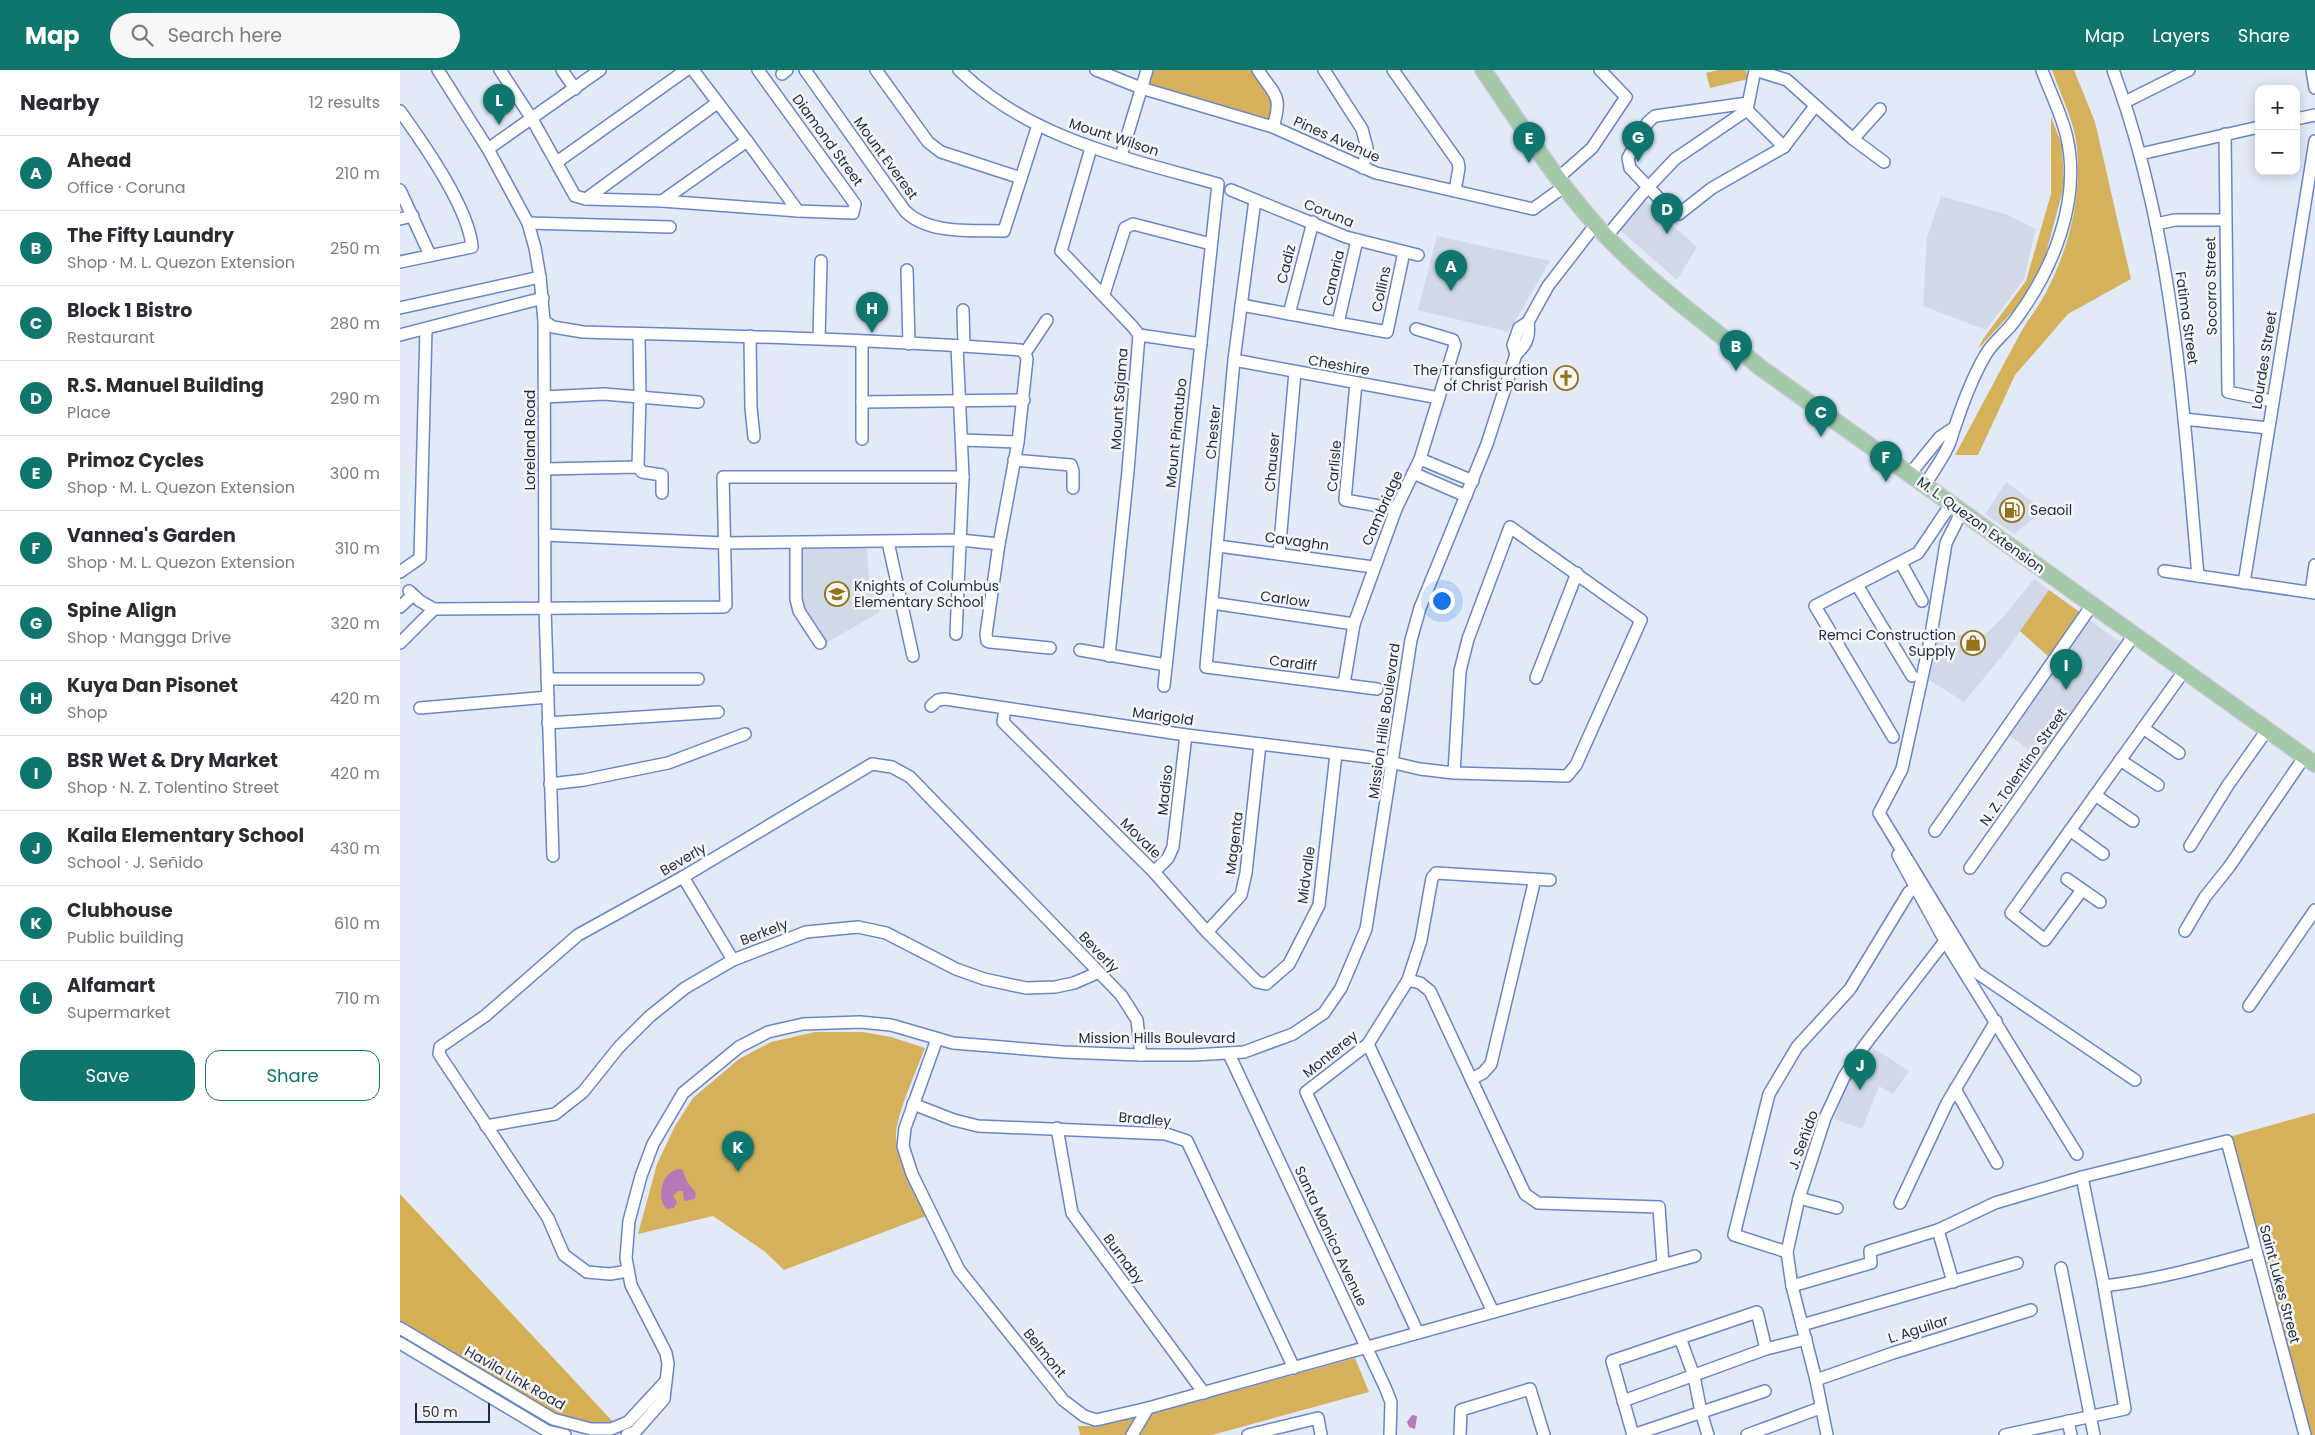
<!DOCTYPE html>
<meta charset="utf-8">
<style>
body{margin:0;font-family:Poppins,sans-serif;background:#f7f7f7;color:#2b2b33}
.controls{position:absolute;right:15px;top:15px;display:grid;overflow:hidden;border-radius:10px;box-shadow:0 2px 12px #0003}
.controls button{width:45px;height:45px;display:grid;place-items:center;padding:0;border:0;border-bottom:1px solid #e1e1e2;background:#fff;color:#2b2b33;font:25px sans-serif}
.scale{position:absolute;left:15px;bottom:12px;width:75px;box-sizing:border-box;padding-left:5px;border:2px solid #1f2a45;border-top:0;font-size:14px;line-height:18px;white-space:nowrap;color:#1f2a45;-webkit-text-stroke:4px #f6f6f6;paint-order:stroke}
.you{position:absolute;left:1041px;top:530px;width:18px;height:18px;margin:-12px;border:4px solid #fff;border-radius:50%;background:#1a73e8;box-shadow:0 0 0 8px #1a73e833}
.badge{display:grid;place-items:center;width:32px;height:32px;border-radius:50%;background:#0f766e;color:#fff;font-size:16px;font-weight:700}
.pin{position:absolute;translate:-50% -41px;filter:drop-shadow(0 1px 2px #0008)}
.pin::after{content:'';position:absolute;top:26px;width:18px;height:15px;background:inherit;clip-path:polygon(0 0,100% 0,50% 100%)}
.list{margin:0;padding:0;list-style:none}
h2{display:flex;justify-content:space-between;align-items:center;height:65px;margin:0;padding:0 20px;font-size:21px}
h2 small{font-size:16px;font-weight:400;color:#7c7c81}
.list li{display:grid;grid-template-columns:32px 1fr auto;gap:15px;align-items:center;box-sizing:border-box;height:75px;padding:0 20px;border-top:1px solid #e1e1e2}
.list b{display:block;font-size:19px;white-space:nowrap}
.list p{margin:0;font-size:16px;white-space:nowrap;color:#7c7c81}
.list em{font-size:16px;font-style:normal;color:#7c7c81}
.actions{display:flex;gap:10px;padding:15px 20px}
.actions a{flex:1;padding:11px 0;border:1px solid #0f766e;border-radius:15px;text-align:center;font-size:18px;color:#0f766e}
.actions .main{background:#0f766e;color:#fff}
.icon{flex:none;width:28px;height:28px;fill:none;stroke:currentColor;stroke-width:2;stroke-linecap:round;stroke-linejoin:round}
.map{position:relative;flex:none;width:1915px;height:1365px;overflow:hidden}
header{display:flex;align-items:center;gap:30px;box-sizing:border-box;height:70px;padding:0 25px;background:#0f766e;color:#fff}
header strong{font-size:24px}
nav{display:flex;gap:28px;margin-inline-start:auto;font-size:18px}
.search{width:350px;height:45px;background:#f7f7f7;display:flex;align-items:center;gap:12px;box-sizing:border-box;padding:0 18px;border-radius:28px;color:#7c7c81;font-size:19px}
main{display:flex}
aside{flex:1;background:#fff}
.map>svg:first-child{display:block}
.built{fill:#d1d9e8}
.green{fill:#d6b15b}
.forest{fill:#d5af54}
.water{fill:#b878b9}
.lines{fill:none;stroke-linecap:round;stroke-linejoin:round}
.minor-casing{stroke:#6a85c8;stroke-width:14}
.major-casing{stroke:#c5c8cf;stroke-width:18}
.minor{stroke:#fff;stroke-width:11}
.major{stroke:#a4c9a8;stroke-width:15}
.labels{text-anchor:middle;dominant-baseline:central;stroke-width:5;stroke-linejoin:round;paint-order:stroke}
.street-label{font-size:14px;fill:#1f2a45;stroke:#f6f6f6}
.poi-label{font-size:14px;fill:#1f2a45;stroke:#f6f6f6;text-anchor:end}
</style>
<header>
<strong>Map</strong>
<div class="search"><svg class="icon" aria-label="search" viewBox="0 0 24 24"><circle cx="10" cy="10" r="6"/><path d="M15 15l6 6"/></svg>Search here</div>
<nav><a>Map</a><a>Layers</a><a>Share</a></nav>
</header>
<main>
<aside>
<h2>Nearby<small>12 results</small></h2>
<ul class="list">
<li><span class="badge">A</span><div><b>Ahead</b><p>Office · Coruna</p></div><em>210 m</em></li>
<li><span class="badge">B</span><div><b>The Fifty Laundry</b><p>Shop · M. L. Quezon Extension</p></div><em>250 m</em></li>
<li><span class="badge">C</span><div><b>Block 1 Bistro</b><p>Restaurant</p></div><em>280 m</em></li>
<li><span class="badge">D</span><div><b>R.S. Manuel Building</b><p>Place</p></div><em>290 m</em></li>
<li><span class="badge">E</span><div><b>Primoz Cycles</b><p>Shop · M. L. Quezon Extension</p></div><em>300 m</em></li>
<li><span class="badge">F</span><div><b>Vannea's Garden</b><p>Shop · M. L. Quezon Extension</p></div><em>310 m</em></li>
<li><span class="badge">G</span><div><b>Spine Align</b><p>Shop · Mangga Drive</p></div><em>320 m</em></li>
<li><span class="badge">H</span><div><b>Kuya Dan Pisonet</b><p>Shop</p></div><em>420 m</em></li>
<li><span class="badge">I</span><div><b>BSR Wet &amp; Dry Market</b><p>Shop · N. Z. Tolentino Street</p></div><em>420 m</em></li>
<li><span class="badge">J</span><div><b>Kaila Elementary School</b><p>School · J. Señido</p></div><em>430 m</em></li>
<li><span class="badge">K</span><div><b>Clubhouse</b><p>Public building</p></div><em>610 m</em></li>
<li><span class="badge">L</span><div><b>Alfamart</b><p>Supermarket</p></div><em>710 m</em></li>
</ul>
<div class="actions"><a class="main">Save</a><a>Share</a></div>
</aside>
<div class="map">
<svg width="1915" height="1365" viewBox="0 0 1915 1365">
<rect width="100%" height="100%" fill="#e2e9f7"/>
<g class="built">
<path d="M1541,126L1608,145L1636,159L1624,209L1586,260L1523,236L1527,167Z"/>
<path d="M1244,130L1297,177L1277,210L1220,160Z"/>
<path d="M1037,166L1150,191L1109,262L1018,240Z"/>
<path d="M1606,412L1644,440L1614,464L1585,444Z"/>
<path d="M467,478L469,516L480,542L426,573L402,533L399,479Z"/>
<path d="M1634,509L1649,520L1607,580L1564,632L1528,609L1536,566L1586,564L1604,546Z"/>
<path d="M1688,549L1723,574L1643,690L1609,665Z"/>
<path d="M1467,974L1509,1001L1493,1024L1479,1016L1462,1059L1434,1049L1449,1005Z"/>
</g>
<g class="green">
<path d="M751,0H853L874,31L872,50L868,52L750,16L748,11Z"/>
<path d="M1318,0H1346L1348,9L1310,18L1306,3Z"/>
<path d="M1652,0H1674L1695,52L1731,209L1668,244L1615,305L1578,385H1555C1577,345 1598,304 1620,264C1627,251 1637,239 1644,226C1668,182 1682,129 1677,79C1675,52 1661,26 1652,0Z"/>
<path d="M1651,47L1662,75L1664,116L1645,187L1627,226L1578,279L1583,269L1626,211L1651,124Z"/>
<path d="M1649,520L1681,543L1650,588L1620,561Z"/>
<path d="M415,962H463L491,967L525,978C517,1000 494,1048 496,1070C499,1096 516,1122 526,1146L384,1200L364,1181L313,1146L238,1164L257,1094L275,1056L293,1028L339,989L371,972Z"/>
<path d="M1915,1043V1365H1911L1829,1067Z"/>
<path d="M955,1288L969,1322L812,1365H680L678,1356H697L751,1344Z"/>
</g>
<path class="forest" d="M0,1124L214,1353L192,1355L151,1345L0,1252Z"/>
<g class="water">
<path d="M282,1099L288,1113L296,1123L295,1129L284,1131L283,1121H278L273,1126L277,1132L274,1138L267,1139C255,1129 262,1098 282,1099Z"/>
<path d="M1012,1345L1017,1346L1015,1359L1009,1357L1007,1352Z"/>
</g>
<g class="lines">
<defs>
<g id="minor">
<path d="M38,0L88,79L128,153L135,178L140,207L144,251L145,538L153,786"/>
<path d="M100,0L132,49L175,126L186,129L262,131L398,141L453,143L455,134L358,0"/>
<path d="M162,0L175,19"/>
<path d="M293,0L347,71L398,141"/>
<path d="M405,0L505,141C529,165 573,160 604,161L638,55"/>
<path d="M476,0L528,72L541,82L621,108"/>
<path d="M559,0C630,69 726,88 818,114L764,616"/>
<path d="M696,0L741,18L873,57L976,103L1133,139L1165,116"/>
<path d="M858,0C875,26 883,25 873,57"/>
<path d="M924,0L962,59L967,78L963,98"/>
<path d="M993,0L1058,92L1059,98L1055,121"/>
<path d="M1355,0L1387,10L1453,69L1484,92"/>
<path d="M1713,0C1773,162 1783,335 1798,506"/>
<path d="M1912,0L1915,18"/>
<path d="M382,4L387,0"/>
<path d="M1725,32L1789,0"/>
<path d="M1348,33L1255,46L1248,52L1228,88L1230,98L1271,141L1279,144L1312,118L1384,77L1415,36"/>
<path d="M1347,40L1384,77"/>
<path d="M0,41C23,73 69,138 72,177L0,192"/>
<path d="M1896,49L1915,45"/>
<path d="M1825,64L1828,322L1872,331"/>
<path d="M1453,69L1480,39"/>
<path d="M691,78L661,181L733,257L739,265L728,401L709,586"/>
<path d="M88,79L200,0"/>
<path d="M1740,84L1859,57"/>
<path d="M721,86L747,0"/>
<path d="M157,92L286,0"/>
<path d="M1158,108L1192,78L1226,27L1200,0"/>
<path d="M0,120L30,185"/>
<path d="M831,120L946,167L1018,185"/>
<path d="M186,129L317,33"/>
<path d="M855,130L834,290L806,597L977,619"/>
<path d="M262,131L347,71"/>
<path d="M0,149L13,146"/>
<path d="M128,153L270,157"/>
<path d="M1756,154L1775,150H1824"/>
<path d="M1207,166L1241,125L1275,89L1347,40L1355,0"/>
<path d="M507,200L509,274"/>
<path d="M704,224L725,158L733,154L811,174"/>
<path d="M841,235L987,262L1004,182"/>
<path d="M0,238L140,207"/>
<path d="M563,240L564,276"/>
<path d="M889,244L913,152"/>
<path d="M647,250L625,283L627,289L618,372L599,474L586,564L587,571L590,572L650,578"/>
<path d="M144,251L153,257L183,262C329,266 474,269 620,280L625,283"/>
<path d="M938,253L957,170"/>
<path d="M0,265L143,228"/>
<path d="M739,265L801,274"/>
<path d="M350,266L351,338L354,367"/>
<path d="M419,268L421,191"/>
<path d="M462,272V369"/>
<path d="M1116,284L1113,275L1119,258L1128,252L1148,216L1196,154"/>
<path d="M834,290L1039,328"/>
<path d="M956,313L945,430L996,439"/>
<path d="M144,327L204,324L298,332"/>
<path d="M462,332L624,330"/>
<path d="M1784,349L1868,358"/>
<path d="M562,370L618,372"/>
<path d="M1020,389L1073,411"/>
<path d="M614,390L671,395L673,401V418"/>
<path d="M238,397L240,326L239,264"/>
<path d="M145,399L238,397L242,402L262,405V423"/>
<path d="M1013,403L1066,426"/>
<path d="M1510,404L1540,367L1552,359"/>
<path d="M1525,415C1533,401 1545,386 1550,372C1559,343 1570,311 1586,284C1594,271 1607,262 1616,249C1653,199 1681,131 1667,68C1662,45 1650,22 1642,0"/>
<path d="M1562,441L1546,473L1530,571L1502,699L1479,743L1576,902L1735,1010"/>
<path d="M145,465L324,473L560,470L599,474"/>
<path d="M488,472L513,586"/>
<path d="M396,474V529L399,541L420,573"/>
<path d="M818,476L973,497"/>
<path d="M879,484L895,302"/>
<path d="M1501,493L1522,531"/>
<path d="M1764,501L1915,523"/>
<path d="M0,502L20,488L26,259"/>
<path d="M1844,513L1915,71"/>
<path d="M1457,515L1512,606"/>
<path d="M9,521L20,531L34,539L324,537L326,535L323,407H563"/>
<path d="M1911,522L1915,495"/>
<path d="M812,533L954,554"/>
<path d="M0,537L13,525"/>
<path d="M556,564L563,407L557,276"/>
<path d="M0,573L34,539"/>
<path d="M680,580L766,595"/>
<path d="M1136,608L1177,503"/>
<path d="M147,609H298"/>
<path d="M944,614L954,554L996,439L1020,389L1055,275L1053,270L1016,259"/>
<path d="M531,636L538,630L545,629L786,665L968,687L1020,699L1054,703L1167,706L1176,695L1241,550L1110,457L1068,569L1060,601L1054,703"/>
<path d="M20,638L148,627"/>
<path d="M605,639L603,652L754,802L807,862L857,912L866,914L889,894L919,835L936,684"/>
<path d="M148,653L318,642"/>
<path d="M1743,658L1779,683"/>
<path d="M1493,667L1415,536L1518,483L1551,434"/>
<path d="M1720,690L1758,715"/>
<path d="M150,714L184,710L268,693L345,664"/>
<path d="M1695,725L1733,751"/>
<path d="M1670,760L1703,784"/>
<path d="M1535,761L1692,535"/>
<path d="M1790,776L1828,715L1867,660"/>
<path d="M1498,785L1545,871L1677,1084"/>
<path d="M1570,798L1734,565"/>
<path d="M754,802L768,788L773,777L786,665"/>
<path d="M283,807L333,890"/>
<path d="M1667,809L1700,832"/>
<path d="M1682,820L1645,870L1611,843L1784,601"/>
<path d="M1785,861L1805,827L1829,797L1905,686"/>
<path d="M807,862L841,825L846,803L860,674"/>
<path d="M1008,910L1020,913L1030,921L1125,1124L1138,1133L1259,1137L1263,1194"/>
<path d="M1849,936L1915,840"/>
<path d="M537,969L505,1058L503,1076L512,1104L559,1200L663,1330L684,1346L696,1350L748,1338L1295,1186"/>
<path d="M968,974L1093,1242"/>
<path d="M829,984L985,1317L991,1332L990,1365"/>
<path d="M1071,1009L1083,1003L1091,994L1135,809"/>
<path d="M1555,1019L1597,1093"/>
<path d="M513,1034L554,1050L578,1056L766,1064L787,1071L894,1298"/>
<path d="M86,1056L155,1044L183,1022L219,977L249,947L285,918L333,890L406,862L458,857L486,863L556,899L584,909L626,918L655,917L674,913L697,903"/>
<path d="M657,1058L672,1143L804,1323"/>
<path d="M1399,1128L1437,1138"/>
<path d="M1500,1133L1547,1033L1596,951"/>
<path d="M1538,1160L1553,1212"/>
<path d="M1387,1182L1334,1165L1369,1024L1397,977L1450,919L1509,822L1515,818"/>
<path d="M1661,1198L1694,1365"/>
<path d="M228,1201L210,1204L187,1202L164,1185L148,1148L39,984L40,977L85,946L178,865L283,807L472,694L492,697L510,707L721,925L737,950L741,985"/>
<path d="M1392,1216L1471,1193L1470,1181L1538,1160L1595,1133L1682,1107L1827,1071L1905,1365"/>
<path d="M1704,1216C1756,1210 1806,1196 1856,1182"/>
<path d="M1402,1255L1617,1193"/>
<path d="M0,1258L153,1349L191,1359H211L228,1352L265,1312"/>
<path d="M1018,1263L906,1022L968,974L1008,910L1021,870L1032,808L1036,803L1150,810"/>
<path d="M1280,1268L1294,1306L1301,1342L1308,1365"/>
<path d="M0,1273L147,1361L165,1365"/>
<path d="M1416,1310L1493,1283L1631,1240"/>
<path d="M1223,1331L1366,1279L1406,1269"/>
<path d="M1668,1351L1671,1365"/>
<path d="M227,1365L235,1362L264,1329L268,1294L266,1283L231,1215L226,1188L229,1151L241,1106L253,1074L283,1023L339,977L368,962L403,954L460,952L491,955L553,973L663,982L741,985H793L844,982L893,964L924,943L941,918L966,859L1011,570L1020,538L1087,374L1116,284C1127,275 1130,266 1128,252"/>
<path d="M732,1365L748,1338"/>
<path d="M848,1365L918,1348L921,1365"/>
<path d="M1060,1365L1061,1340L1130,1319L1144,1365"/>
<path d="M1233,1365L1212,1291L1357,1242L1366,1279"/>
<path d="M1233,1365L1365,1321"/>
<path d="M1347,1365L1420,1338"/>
<path d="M1427,1365L1416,1310L1392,1216L1387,1182L1399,1128L1425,1048L1444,1007L1464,976L1545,871"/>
<path d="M1605,1365L1725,1339L1703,1211L1682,1107"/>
</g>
<path id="major" d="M1083,0C1119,52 1153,107 1195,154C1243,208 1305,252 1361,298L1915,694"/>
</defs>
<use href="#minor" class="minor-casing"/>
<use href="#major" class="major-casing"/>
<use href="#minor" class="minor"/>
<use href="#major" class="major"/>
</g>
<defs>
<symbol id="church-ring" viewBox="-11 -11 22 22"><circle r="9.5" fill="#f6f6f6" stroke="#94731b" stroke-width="1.5"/><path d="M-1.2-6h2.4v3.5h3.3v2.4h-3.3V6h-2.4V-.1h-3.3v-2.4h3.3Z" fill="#94731b"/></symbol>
<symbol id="fuel-ring" viewBox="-11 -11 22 22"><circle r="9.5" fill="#f6f6f6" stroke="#94731b" stroke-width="1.5"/><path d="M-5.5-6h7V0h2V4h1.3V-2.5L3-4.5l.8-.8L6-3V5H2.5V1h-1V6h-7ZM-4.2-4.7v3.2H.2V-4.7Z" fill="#94731b"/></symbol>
<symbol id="school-ring" viewBox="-11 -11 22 22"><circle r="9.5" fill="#f6f6f6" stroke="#94731b" stroke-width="1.5"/><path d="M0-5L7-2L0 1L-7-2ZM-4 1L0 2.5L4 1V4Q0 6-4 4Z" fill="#94731b"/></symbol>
<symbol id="shop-ring" viewBox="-11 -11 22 22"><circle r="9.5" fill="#f6f6f6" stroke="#94731b" stroke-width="1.5"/><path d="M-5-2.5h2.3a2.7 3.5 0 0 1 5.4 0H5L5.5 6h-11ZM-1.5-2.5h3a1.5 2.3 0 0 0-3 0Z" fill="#94731b"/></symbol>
</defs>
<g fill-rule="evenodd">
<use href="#church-ring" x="1152" y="294" width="28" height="28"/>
<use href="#fuel-ring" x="1598" y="426" width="28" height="28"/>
<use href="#school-ring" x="423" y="510" width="28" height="28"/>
<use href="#shop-ring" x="1559" y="559" width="28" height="28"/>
</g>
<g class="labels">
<g class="street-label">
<text transform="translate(714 67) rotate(18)">Mount Wilson</text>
<text transform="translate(937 69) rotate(24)">Pines Avenue</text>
<text transform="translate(428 70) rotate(54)">Diamond Street</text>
<text transform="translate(486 88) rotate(54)">Mount Everest</text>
<text transform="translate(929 143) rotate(22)">Coruna</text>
<text transform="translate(886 194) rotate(-76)">Cadiz</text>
<text transform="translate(933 208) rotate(-77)">Canaria</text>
<text transform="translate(1811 216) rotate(-91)">Socorro Street</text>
<text transform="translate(981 219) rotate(-78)">Collins</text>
<text transform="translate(1787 248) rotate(82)">Fatima Street</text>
<text transform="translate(1864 290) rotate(-81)">Lourdes Street</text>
<text transform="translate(939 295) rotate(10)">Cheshire</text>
<text transform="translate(719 329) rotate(-86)">Mount Sajama</text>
<text transform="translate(813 362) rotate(-85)">Chester</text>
<text transform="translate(776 363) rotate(-84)">Mount Pinatubo</text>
<text transform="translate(130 370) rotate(-90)">Loreland Road</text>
<text transform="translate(872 392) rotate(-85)">Chauser</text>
<text transform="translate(934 396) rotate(-85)">Carlisle</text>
<text transform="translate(982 438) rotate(-66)">Cambridge</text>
<text transform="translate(1581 455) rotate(36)">M. L. Quezon Extension</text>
<text transform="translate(897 471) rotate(8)">Cavaghn</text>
<text transform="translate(885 529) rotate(8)">Carlow</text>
<text transform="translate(893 593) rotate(7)">Cardiff</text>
<text transform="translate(763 646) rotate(8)">Marigold</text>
<text transform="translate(984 651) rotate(-82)">Mission Hills Boulevard</text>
<text transform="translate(1623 697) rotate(-55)">N. Z. Tolentino Street</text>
<text transform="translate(765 720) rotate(-84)">Madiso</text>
<text transform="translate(741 768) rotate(45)">Movale</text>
<text transform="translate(834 773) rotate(-83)">Magenta</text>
<text transform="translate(283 789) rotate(-30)">Beverly</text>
<text transform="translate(906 805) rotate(-82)">Midvalle</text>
<text transform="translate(364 862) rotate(-21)">Berkely</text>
<text transform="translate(699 882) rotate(46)">Beverly</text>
<text x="757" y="968">Mission Hills Boulevard</text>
<text transform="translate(930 984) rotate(-39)">Monterey</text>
<text transform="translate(745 1049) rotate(5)">Bradley</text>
<text transform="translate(1403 1070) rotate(-70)">J. Señido</text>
<text transform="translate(931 1166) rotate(65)">Santa Monica Avenue</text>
<text transform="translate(724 1189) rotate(54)">Burnaby</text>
<text transform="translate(1880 1214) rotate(75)">Saint Lukes Street</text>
<text transform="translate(1518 1259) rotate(-18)">L. Aguilar</text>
<text transform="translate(645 1283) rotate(51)">Belmont</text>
<text transform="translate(115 1308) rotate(30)">Havila Link Road</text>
</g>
<g class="poi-label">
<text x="1148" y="300">The Transfiguration<tspan x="1148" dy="16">of Christ Parish</tspan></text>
<text x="1630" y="440" text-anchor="start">Seaoil</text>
<text x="454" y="516" text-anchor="start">Knights of Columbus<tspan x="454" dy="16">Elementary School</tspan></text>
<text x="1556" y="565">Remci Construction<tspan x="1556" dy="16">Supply</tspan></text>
</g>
</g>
</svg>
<div class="controls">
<button>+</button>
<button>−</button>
</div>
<div class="scale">50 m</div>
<div class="you"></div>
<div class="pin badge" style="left:1051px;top:221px">A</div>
<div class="pin badge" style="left:1336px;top:301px">B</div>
<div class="pin badge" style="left:1421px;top:367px">C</div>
<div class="pin badge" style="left:1267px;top:164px">D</div>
<div class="pin badge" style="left:1129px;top:93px">E</div>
<div class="pin badge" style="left:1486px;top:412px">F</div>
<div class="pin badge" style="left:1238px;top:92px">G</div>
<div class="pin badge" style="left:472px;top:263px">H</div>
<div class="pin badge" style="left:1666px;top:620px">I</div>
<div class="pin badge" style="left:1460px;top:1020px">J</div>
<div class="pin badge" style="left:338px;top:1102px">K</div>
<div class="pin badge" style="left:99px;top:55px">L</div>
</div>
</main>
